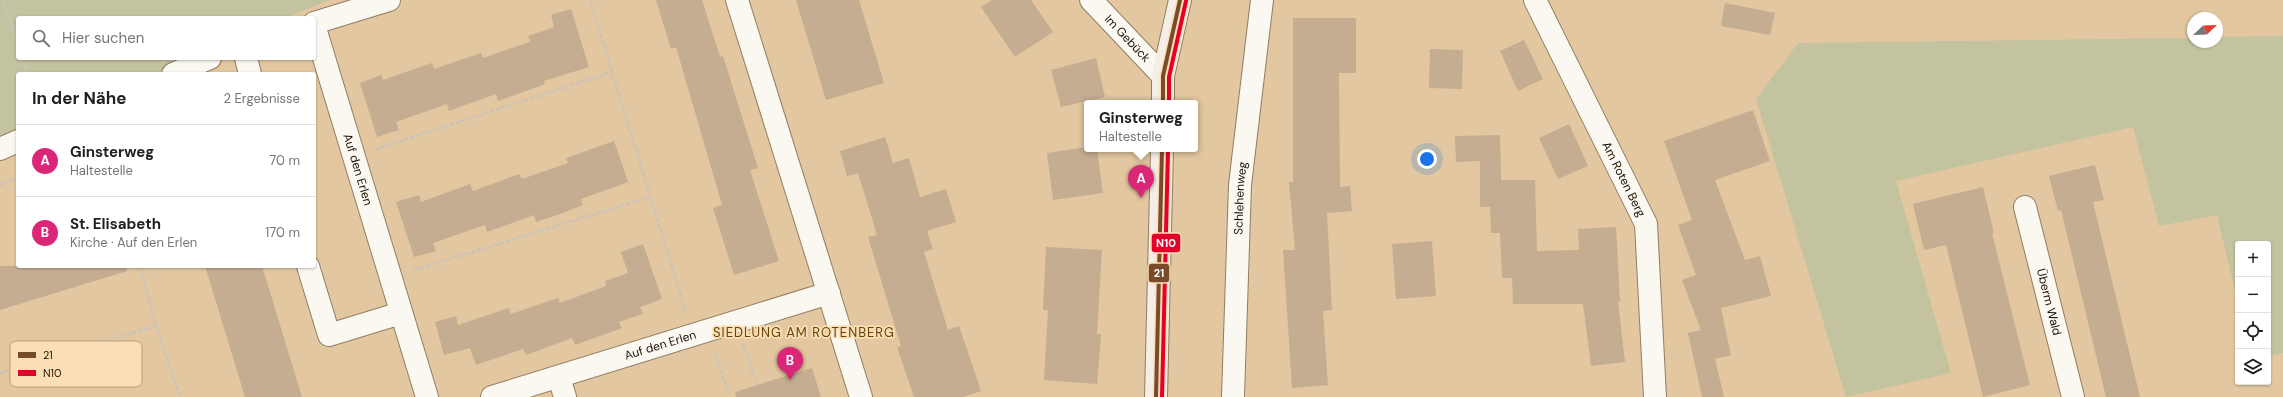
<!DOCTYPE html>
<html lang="de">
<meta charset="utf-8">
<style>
body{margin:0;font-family:"DM Sans",sans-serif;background:#f2f2f2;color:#202124}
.controls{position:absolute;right:12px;bottom:12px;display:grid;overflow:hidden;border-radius:4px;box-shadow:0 1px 3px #0004}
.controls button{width:36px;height:36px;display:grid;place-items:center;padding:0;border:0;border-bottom:1px solid #e0e0e0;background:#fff;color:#202124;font:20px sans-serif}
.compass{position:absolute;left:2187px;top:12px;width:36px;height:36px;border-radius:50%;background:#fff;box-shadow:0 1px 3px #0004;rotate:67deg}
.you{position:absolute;left:1427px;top:159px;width:14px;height:14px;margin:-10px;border:3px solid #fff;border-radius:50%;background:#1a73e8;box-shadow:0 0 0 6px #1a73e833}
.badge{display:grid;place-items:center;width:26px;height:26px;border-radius:50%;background:#db2777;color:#fff;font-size:13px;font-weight:700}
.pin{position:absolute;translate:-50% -33px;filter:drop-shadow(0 1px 2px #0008)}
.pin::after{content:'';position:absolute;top:21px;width:14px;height:12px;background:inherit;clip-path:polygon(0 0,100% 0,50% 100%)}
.popup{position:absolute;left:1084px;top:100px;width:114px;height:52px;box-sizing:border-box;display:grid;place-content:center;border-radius:4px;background:#fff;filter:drop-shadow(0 1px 3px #0005);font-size:13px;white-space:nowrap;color:#757577}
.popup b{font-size:15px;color:#202124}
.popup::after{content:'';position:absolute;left:50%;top:100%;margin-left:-8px;border:8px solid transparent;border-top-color:#fff}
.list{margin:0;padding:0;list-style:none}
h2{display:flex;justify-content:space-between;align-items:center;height:52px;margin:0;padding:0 16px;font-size:17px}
h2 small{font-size:13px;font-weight:400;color:#757577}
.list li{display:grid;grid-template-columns:26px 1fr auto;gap:12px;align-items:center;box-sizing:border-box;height:72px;padding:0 16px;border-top:1px solid #e0e0e0}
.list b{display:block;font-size:15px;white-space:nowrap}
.list p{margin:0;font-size:13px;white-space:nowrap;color:#757577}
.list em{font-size:13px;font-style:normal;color:#757577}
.icon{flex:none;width:22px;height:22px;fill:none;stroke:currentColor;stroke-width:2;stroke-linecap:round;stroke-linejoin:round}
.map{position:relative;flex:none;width:2283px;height:397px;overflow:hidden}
.search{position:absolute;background:#fff;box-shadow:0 1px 3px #0004;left:16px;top:16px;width:300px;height:44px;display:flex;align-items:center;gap:10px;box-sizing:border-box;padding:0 14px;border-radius:4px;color:#757577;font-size:15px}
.panel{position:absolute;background:#fff;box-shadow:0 1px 3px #0004;left:16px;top:72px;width:300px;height:196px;border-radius:4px}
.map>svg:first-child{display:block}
.green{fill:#c3c3a0}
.building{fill:#c5ad91}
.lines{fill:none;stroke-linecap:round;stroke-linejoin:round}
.street-casing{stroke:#917e61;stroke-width:24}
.secondary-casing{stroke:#917e61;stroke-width:24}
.path{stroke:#cbc3b8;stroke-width:2.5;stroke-dasharray:4 2;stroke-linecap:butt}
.street{stroke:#fbf7f1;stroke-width:22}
.secondary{stroke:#f4eee6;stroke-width:22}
.bus-1-casing{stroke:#fbdeb5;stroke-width:7}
.bus-2-casing{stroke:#fbdeb5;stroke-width:7}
.bus-1{stroke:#7a4b2a;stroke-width:4}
.bus-2{stroke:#e4002b;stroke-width:4}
.labels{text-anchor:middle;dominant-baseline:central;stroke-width:3.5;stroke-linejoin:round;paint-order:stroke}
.street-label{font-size:12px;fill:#1f1200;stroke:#fbdeb5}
.neighbourhood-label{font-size:13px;letter-spacing:1px;fill:#654506;stroke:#fbdeb5}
.key{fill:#fbdeb5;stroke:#b9a17f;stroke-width:1}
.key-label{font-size:11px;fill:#1f1200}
.line-badge{stroke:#fbdeb5;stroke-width:1.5}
.badge-label{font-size:11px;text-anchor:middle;font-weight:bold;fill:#fff}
</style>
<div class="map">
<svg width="2283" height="397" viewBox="0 0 2283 397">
<rect width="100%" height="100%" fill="#e2c7a0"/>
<g class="green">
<path d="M0,0H329L286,18H18V58H193L155,74H18V133L0,140Z"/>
<path d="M2283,36V353L2268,356V244H2238V304L2217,215L2159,226L2133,127L1896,181L1951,373L1846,397L1756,99L1798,43L2193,38V42H2217V37Z"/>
</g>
<g class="building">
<path d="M656,0H702L720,57L723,56L758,168L750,170L779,261L734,275L713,208L722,205L676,47L671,49Z"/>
<path d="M796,0H859L884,83L826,100Z"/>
<path d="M992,0H1031L1053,32L1015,57L981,7Z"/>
<path d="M1725,3L1775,13L1770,35L1721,26Z"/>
<path d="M571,9L589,67L544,81L545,84L498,101L496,94L449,111L447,104L396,122L399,130L377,137L360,83L381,75L383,80L432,63L434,69L481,53L483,58L506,50L530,42L528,36L554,27L551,15Z"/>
<path d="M1293,18H1356V73H1339L1340,187L1350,186L1352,211L1327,213L1332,310L1323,311L1328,385L1292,388L1283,250H1295L1289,182H1293Z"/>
<path d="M1524,40L1543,79L1518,91L1500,51Z"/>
<path d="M1430,49L1463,50L1462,89L1429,88Z"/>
<path d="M1096,58L1105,97L1061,107L1051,70Z"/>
<path d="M1753,110L1770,161L1715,180L1745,260L1760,256L1771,296L1721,308L1731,355L1715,359L1724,397H1702L1688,333L1701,330L1682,280L1696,275L1678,225L1692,220L1664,141Z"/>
<path d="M1569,124L1588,166L1558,179L1539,138Z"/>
<path d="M1500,135L1501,180H1535L1537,251L1579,250L1578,229L1616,227L1620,302H1618L1625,362L1591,366L1583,304H1513L1512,278H1502L1500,233H1491L1490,207H1480V161L1456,162L1455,136Z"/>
<path d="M885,137L893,163L909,158L920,197L946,189L956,222L927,231L933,249L924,252L948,330L959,326L981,391L963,397H914L897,347L901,346L868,237L877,235L858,173L847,176L840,151Z"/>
<path d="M614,141L628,182L581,199L583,205L560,214L536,222L534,215L487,232L485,225L433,243L436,251L414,257L396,202L419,195L421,202L470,184L473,191L519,174L522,179L568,163L566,158Z"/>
<path d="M1087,147L1097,149L1103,193L1053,200L1047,153Z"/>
<path d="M2095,165L2104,200L2093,202L2140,397H2106L2061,210L2058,211L2049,176Z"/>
<path d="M1983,187L1994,233H1992L2030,385L1983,397L1946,245L1924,250L1913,204Z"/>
<path d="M1432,241L1436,296L1396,299L1392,244Z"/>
<path d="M643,244L662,299L640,307L643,314L619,322L622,328L575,345L572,338L526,355L523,349L476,365L470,348L444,355L435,322L456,316L458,325L509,308L511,314L558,298L560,303L606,286L605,281L628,273L621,252Z"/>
<path d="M1046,247L1102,250L1097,334H1101L1097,384L1044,380L1048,310H1043Z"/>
<path d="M0,266H126L127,271L0,310Z"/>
<path d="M205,266H262L302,397H245Z"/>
<path d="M812,368L821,397H736L735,392Z"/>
</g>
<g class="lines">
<defs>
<g id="street">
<path d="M737,0L861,397"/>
<path id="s1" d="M1091,0L1163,76"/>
<path id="s2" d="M1535,0L1646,224L1655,397"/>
<path d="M314,23L389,0"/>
<path id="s3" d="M314,25L427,397"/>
<path d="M246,58L250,74"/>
<path d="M173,74L210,58"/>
<path d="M0,149L18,141"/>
<path id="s4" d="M2025,207L2073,397"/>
<path d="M308,266L329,335L401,313"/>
<path d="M559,377L565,397"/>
<path id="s5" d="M492,397L829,293"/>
<path id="s6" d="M1233,397L1240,185L1262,0"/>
</g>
<g id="secondary">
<path d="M1163,103V76L1180,0"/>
<path d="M1156,397L1162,149"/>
</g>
</defs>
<use href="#street" class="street-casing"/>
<use href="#secondary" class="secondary-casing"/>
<g class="path">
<path d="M4,0L18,45"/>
<path d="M590,0L686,313"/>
<path d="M22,58L27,74"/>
<path d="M376,149L612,72"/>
<path d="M0,185L18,177"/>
<path d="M140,266L156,326L180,397"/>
<path d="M414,270L650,197"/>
<path d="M743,344L757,385"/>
<path d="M715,353L729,394"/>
<path d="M0,373L156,326"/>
</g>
<use href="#street" class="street"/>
<use href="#secondary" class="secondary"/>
<defs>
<g id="bus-1">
<path d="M1163,103V76L1180,0"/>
<path d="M1156,397L1162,149"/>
</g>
<g id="bus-2">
<path d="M1169,103V77L1186,1"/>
<path d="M1162,397L1168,149"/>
</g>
</defs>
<use href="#bus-1" class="bus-1-casing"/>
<use href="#bus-2" class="bus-2-casing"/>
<use href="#bus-1" class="bus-1"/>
<use href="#bus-2" class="bus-2"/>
</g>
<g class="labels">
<g class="street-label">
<text stroke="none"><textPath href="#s1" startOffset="53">Im Gebück</textPath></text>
<text stroke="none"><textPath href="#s3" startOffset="151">Auf den Erlen</textPath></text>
<text stroke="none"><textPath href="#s2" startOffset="200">Am Roten Berg</textPath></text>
<text stroke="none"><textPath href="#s6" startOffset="199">Schlehenweg</textPath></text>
<text stroke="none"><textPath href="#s4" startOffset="98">Überm Wald</textPath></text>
<text stroke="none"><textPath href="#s5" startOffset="176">Auf den Erlen</textPath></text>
</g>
<g class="neighbourhood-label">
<text x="804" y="332">SIEDLUNG AM ROTENBERG</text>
</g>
</g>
<rect x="10" y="341" width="132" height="46" rx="6" class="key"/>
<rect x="18" y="352" width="18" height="6" fill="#7a4b2a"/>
<rect x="18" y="370" width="18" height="6" fill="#e4002b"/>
<g class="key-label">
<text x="43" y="359">21</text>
<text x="43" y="377">N10</text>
</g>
<g class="line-badge">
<rect x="1151" y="233" width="30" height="20" rx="4" fill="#e4002b"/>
<rect x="1148" y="263" width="22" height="20" rx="4" fill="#7a4b2a"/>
</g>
<g class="badge-label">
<text x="1166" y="247">N10</text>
<text x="1159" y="277">21</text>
</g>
</svg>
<div class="controls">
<button>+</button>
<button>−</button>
<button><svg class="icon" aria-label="locate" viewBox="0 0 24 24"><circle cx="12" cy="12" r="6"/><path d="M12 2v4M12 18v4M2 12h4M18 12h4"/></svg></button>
<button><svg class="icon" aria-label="layers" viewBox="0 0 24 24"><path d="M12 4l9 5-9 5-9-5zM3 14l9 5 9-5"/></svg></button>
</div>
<svg class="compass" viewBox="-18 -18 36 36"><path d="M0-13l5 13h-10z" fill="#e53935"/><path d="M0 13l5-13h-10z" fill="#757577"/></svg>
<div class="you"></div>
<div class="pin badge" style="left:1141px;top:198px">A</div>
<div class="popup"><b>Ginsterweg</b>Haltestelle</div>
<div class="pin badge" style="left:790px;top:380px">B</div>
<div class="search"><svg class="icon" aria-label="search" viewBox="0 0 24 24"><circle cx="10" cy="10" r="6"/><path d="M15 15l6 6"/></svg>Hier suchen</div>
<section class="panel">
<h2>In der Nähe<small>2 Ergebnisse</small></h2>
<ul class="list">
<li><span class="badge">A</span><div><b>Ginsterweg</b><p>Haltestelle</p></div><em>70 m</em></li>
<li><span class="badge">B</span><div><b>St. Elisabeth</b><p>Kirche · Auf den Erlen</p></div><em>170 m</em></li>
</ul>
</section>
</div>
